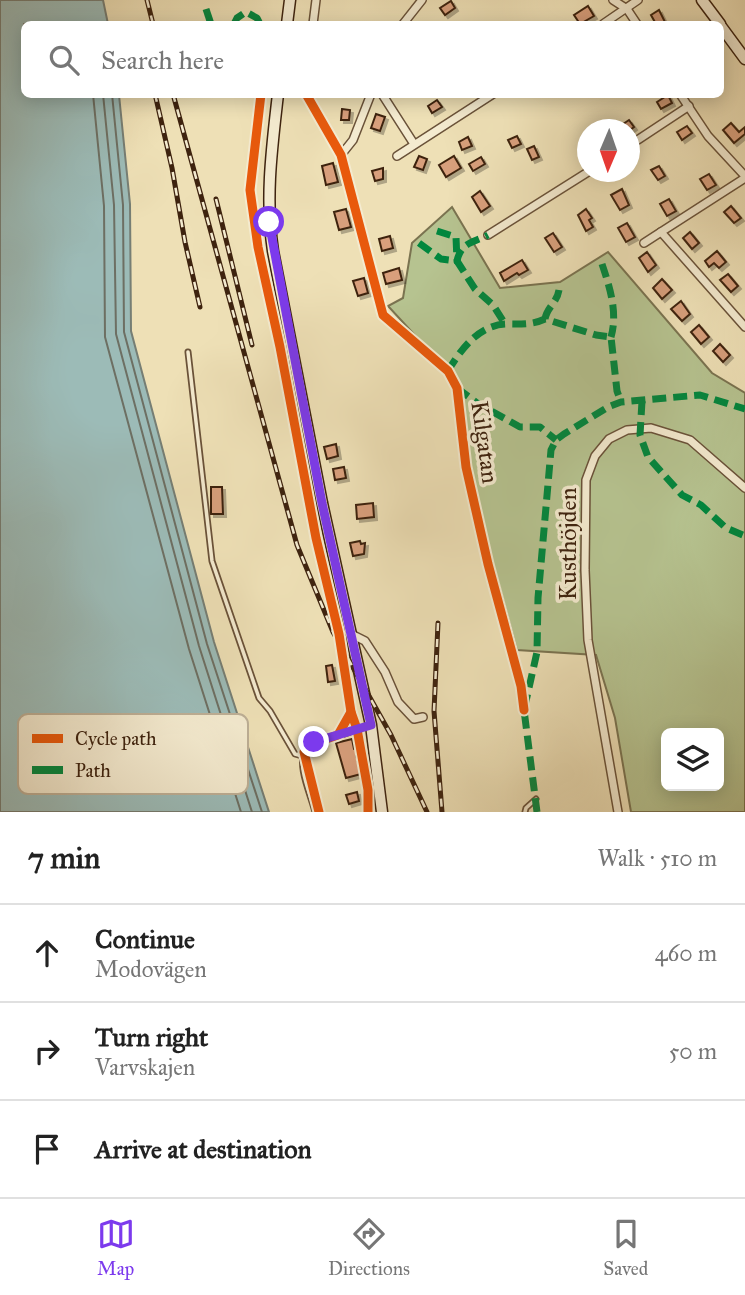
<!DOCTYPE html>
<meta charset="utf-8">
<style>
body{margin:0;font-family:"IM FELL Great Primer",serif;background:#f2f2f2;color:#222}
.controls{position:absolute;right:21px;bottom:21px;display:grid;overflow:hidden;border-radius:10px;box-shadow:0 4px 18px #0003}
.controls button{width:63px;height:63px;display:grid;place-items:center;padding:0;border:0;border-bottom:2px solid #e0e0e0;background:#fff;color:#222;font:35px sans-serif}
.compass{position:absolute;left:577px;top:119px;width:63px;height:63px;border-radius:50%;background:#fff;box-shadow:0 4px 18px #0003;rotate:182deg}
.stop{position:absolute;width:21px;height:21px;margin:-16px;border:5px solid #7c3aed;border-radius:50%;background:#fff}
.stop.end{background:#7c3aed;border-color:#fff;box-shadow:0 2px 7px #0008}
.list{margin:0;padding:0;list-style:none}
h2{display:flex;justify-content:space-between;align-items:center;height:91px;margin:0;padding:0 28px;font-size:30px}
h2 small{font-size:23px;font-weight:400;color:#767676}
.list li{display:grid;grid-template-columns:46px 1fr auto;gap:21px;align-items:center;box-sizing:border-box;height:98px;padding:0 28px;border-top:2px solid #e0e0e0}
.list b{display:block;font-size:26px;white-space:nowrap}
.list p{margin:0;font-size:23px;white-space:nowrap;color:#767676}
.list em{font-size:23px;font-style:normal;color:#767676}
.icon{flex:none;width:38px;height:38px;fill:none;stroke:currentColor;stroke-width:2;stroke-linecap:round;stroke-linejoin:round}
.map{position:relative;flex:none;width:745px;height:812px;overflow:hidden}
.search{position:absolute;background:#fff;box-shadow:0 4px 18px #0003;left:21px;right:21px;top:21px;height:77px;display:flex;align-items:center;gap:18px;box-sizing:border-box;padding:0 24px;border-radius:10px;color:#767676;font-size:26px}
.sheet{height:385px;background:#fff}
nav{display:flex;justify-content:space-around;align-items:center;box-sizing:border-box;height:98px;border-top:2px solid #e0e0e0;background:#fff;font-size:19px;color:#767676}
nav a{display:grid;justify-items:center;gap:4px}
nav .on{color:#7c3aed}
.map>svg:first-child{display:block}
.green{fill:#b6c390;stroke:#7a7350;stroke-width:2;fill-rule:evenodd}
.water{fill:#9cbbb7;stroke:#767e74;stroke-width:2}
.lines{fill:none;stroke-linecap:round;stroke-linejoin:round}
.shore{stroke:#6d6f63;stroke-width:2}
.building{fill:#d89f7b;stroke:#3e230f;stroke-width:2;filter:url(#shadow)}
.lane-casing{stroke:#6a5239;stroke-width:7}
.street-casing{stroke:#6a5239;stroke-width:10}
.secondary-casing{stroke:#3e230f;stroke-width:13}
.lane{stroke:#f4ebd0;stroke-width:3.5}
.street{stroke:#f4ebd0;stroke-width:7}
.secondary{stroke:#f4ebd0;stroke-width:10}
.rail-casing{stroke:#3e230f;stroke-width:5}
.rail{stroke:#f4ebd0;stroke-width:2.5;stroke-dasharray:8;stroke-linecap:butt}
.quiet{stroke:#00873e;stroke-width:7;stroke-dasharray:14 7;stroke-linecap:butt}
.cycleway-casing{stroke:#f4ebd0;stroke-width:13}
.cycleway{stroke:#e8590c;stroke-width:9}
.route{stroke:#7c3aed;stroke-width:9}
.labels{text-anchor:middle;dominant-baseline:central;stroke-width:7;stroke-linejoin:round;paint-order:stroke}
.street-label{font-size:24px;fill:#3e230f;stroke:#f4ebd0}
.key{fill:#f4ebd0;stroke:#bdaf96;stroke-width:2}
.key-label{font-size:19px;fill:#3e230f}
</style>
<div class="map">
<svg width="745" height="812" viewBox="0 0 745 812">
<defs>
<filter id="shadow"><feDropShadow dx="3" dy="3" stdDeviation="0" flood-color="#0004"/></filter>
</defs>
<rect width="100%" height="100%" fill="#eee0b6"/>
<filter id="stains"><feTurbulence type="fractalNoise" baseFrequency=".00286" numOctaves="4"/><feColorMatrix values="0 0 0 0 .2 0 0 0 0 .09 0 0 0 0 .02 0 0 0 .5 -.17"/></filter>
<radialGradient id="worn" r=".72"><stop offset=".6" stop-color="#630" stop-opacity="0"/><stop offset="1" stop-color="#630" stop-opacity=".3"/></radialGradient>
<path class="green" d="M452,207L500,288L560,282L608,252L712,373L745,393V812H631L615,718L596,655L517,650L466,467L459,394L448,371L388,306L403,298L412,243ZM666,733H719V786H666Z"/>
<path class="water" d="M0,0H103L108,24H24V94L119,95L130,204L131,331L214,642L269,812H0Z"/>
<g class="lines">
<g class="shore">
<path d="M93,94L104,206L105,337L189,649L241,812"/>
<path d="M103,94L114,205L116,334L199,646L252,812"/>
<path d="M112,94L123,205L124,332L207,644L262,812"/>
</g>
</g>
<g class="building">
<path d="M451,1L455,8L445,15L440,8Z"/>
<path d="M588,6L594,16L580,24L574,15Z"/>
<path d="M659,10L665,22L656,24L651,15Z"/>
<path d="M668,95L672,103L661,109L657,102Z"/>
<path d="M437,100L442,107L432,113L428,106Z"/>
<path d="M342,109L350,110L349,120H341Z"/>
<path d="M376,114L385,117L380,131L371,128Z"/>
<path d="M629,120L634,127L630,130H618L617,128Z"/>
<path d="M731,123L739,132L745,127V134L734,143L723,130Z"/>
<path d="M687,126L692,133L682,140L677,132Z"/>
<path d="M517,136L521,144L512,148L508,140Z"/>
<path d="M468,137L472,146L462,150L459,142Z"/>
<path d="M534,146L539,157L532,160L527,149Z"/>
<path d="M419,156L427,159L423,170L414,167Z"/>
<path d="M454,156L461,168L446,177L439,165Z"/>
<path d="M481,157L485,164L473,171L469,164Z"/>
<path d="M333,163L338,182L326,185L322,166Z"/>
<path d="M659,166L665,176L658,180L651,170Z"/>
<path d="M383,168V179L375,181L372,171Z"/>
<path d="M709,174L716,185L707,190L700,179Z"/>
<path d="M622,189L629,205L620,210L611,195Z"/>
<path d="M480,191L490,206L481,212L472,197Z"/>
<path d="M669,199L676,211L667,216L660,204Z"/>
<path d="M731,206L741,218L734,223L724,212Z"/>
<path d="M346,209L351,227L339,230L334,212Z"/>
<path d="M586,209L592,218L589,220L593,227L586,231L578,215Z"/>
<path d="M627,223L635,237L626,242L618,228Z"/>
<path d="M690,232L699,243L692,249L683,238Z"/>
<path d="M553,233L562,247L554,252L545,238Z"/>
<path d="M390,236L393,248L382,251L379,239Z"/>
<path d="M717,251L726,262L719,268L714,263L709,267L705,261Z"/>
<path d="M647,252L656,265L648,272L639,258Z"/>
<path d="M522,260L528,270L519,275L517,273L504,281L500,273Z"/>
<path d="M399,268L402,280L386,284L383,273Z"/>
<path d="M728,274L738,286L731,292L720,280Z"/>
<path d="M364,278L368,293L358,296L353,281Z"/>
<path d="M662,279L672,290L662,299L653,288Z"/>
<path d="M681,301L690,314L682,321L671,309Z"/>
<path d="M699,325L709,337L701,344L691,332Z"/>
<path d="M720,344L730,355L723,362L713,351Z"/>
<path d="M336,444L338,456L327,459L324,447Z"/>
<path d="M344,467L346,478L335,480L333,469Z"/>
<path d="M211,487H222L223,514H211Z"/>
<path d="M373,503L374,517L357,519L356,505Z"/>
<path d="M360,541L361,544L365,543L364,554L353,556L350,543Z"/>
<path d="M332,665L335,681L328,682L326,666Z"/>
<path d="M352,739L354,749L359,750L356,755L361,774L346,778L336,743Z"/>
<path d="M357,792L359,801L349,804L346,795Z"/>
</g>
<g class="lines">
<defs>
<g id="lane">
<path d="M188,352L212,561L259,698L270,711L295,754L302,756"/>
<path d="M315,812C310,792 297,767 305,747L369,726"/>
<path d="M525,812L526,808L536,799"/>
</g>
<g id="street">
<path d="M613,0L627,9L637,24"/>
<path d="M313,24L316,0"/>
<path d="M403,24L422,0"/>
<path d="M603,24L638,0"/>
<path d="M306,94L341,155L383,315L448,371L457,388L466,467L488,564L521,686L524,710"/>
<path d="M382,94L414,144"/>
<path d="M680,94L708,136L745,176"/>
<path d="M630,145L689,106"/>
<path d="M341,155L353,140L371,94"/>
<path d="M397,156L493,94"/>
<path d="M745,178L661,232L745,327"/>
<path d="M488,235L588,172"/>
<path d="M644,243L661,232"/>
<path d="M349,633L365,641L385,672L398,702L414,719L423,717"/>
<path d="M618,812L588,640L585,570L586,480L595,456L609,439L627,430L651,428L690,440L745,488"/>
</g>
<g id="secondary">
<path d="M702,0L720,24"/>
<path d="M287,24L290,0"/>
<path d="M720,25L745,59"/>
<path d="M278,94C272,147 265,198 273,251L322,503L371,725L382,812"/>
</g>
</defs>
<use href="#lane" class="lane-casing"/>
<use href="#street" class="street-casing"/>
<use href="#secondary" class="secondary-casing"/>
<use href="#lane" class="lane"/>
<use href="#street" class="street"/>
<use href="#secondary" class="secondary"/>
<defs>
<g id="rail">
<path d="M147,0L153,24"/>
<path d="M155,94L172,168L185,242L200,307"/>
<path d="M173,94L297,545L333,632L391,735L427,812"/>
<path d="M216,199L252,345"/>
<path d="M438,623L434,711L442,812"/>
</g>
</defs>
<use href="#rail" class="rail-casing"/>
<use href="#rail" class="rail"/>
<g class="quiet">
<path d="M206,9L211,24"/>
<path d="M234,24L237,18L246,12L257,18L260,24"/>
<path d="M437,231L456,237L457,261C461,242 473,243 488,235"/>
<path d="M419,243L441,259L457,261L475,289L493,305L505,324"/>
<path d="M602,264C610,288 618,313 611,337"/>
<path d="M545,319C547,307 557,303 559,290"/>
<path d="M448,371C461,349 479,325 506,324C520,324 532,325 545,319L596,335L611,337L617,391L621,402"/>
<path d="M457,388L477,403L520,427H540L556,440"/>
<path d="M642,401L640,435L648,457L682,495L701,505L726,528L745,536"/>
<path d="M537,812L524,710L537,652L538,598L551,450L556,440L564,434L608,407L621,402L700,395L745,409"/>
</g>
<defs>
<g id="cycleway">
<path d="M261,94L250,190L258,247L280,347L316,538L339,634L351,712L357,729L368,790V812"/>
<path d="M306,94L341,155L383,315L448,371L457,388L466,467L488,564L521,686L524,710"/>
<path d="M319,812L304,752L308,745L338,735L351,712"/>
</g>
</defs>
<use href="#cycleway" class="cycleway-casing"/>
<use href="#cycleway" class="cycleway"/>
</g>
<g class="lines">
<path class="route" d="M269,222L322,503L371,725L314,742"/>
</g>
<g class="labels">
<g class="street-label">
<text transform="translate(485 442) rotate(82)">Kilgatan</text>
<text transform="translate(568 544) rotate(-90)">Kusthöjden</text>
</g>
</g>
<rect x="18" y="714" width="230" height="80" rx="10" class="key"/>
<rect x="32" y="734" width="31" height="9" fill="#e8590c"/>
<rect x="32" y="766" width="31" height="8" fill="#00873e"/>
<g class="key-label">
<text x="75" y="745">Cycle path</text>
<text x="75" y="777">Path</text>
</g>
<rect width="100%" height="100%" filter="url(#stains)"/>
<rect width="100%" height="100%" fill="url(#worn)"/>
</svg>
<div class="controls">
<button><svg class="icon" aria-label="layers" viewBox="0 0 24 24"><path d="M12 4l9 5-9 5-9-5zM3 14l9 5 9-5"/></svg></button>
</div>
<svg class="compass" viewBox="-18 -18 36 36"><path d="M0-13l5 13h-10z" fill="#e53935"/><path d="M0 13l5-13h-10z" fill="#767676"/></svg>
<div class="stop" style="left:269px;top:222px"></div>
<div class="stop end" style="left:314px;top:742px"></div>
<div class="search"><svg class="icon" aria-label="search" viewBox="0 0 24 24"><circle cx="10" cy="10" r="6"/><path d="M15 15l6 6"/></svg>Search here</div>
</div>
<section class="sheet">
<h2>7 min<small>Walk · 510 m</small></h2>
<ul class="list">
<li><svg class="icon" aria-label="ahead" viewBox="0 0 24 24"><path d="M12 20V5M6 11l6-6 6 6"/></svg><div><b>Continue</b><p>Modovägen</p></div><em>460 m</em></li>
<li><svg class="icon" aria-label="right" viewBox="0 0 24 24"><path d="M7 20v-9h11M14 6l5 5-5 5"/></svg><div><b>Turn right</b><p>Varvskajen</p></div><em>50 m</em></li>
<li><svg class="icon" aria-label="arrive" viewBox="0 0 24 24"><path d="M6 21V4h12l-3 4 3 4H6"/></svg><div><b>Arrive at destination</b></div></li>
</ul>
</section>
<nav>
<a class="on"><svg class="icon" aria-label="map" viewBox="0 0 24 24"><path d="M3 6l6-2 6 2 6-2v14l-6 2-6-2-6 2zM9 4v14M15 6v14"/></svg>Map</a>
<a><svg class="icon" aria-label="directions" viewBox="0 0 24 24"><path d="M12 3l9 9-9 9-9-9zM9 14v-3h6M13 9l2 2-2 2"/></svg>Directions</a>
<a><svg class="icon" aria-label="saved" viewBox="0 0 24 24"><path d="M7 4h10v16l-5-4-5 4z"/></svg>Saved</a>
</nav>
